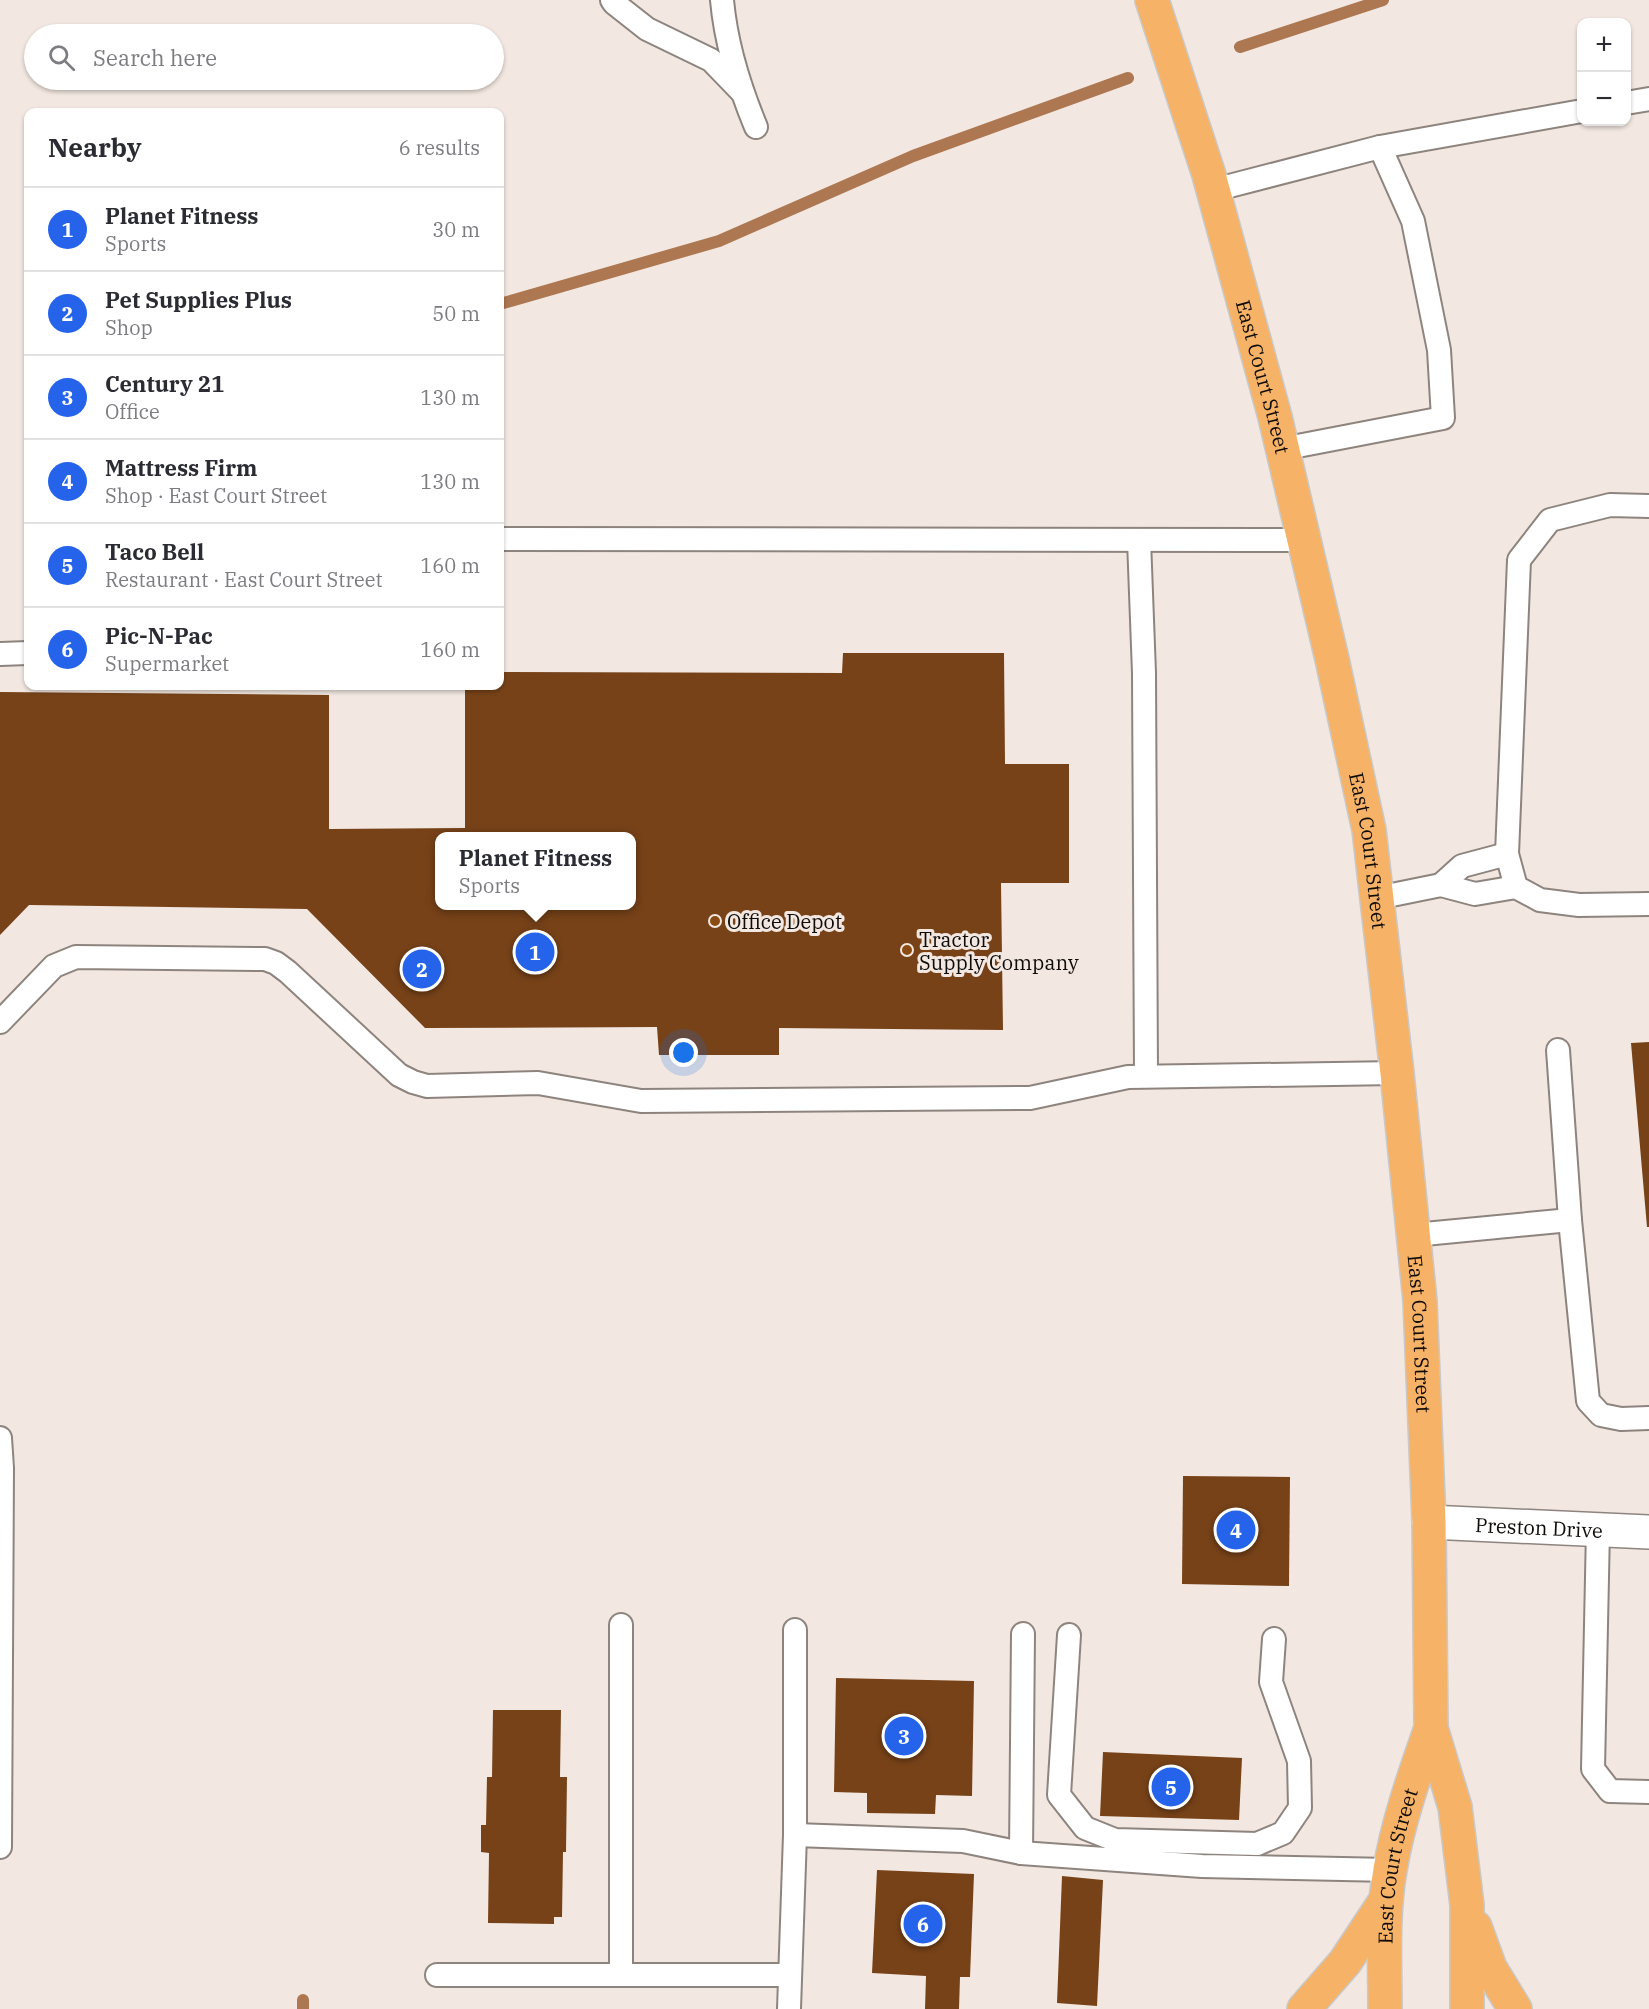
<!DOCTYPE html>
<meta charset="utf-8">
<style>
body{margin:0;font-family:"IBM Plex Serif",serif;background:#f7f7f7;color:#2b2b33}
.controls{position:absolute;right:18px;top:18px;display:grid;overflow:hidden;border-radius:12px;box-shadow:0 2px 4px #0004}
.controls button{width:54px;height:54px;display:grid;place-items:center;padding:0;border:0;border-bottom:2px solid #e1e1e2;background:#fff;color:#2b2b33;font:30px sans-serif}
.you{position:absolute;left:684px;top:1053px;width:21px;height:21px;margin:-15px;border:4px solid #fff;border-radius:50%;background:#1a73e8;box-shadow:0 0 0 9px #1a73e833}
.badge{display:grid;place-items:center;width:39px;height:39px;border-radius:50%;background:#2563eb;color:#fff;font-size:20px;font-weight:700}
.pin{position:absolute;translate:-50% -50%;border:3px solid #fff;box-shadow:0 2px 6px #0006}
.popup{position:absolute;left:435px;top:832px;width:201px;height:78px;box-sizing:border-box;display:grid;place-content:center;border-radius:12px;background:#fff;filter:drop-shadow(0 2px 4px #0005);font-size:20px;white-space:nowrap;color:#7c7c81}
.popup b{font-size:22px;color:#2b2b33}
.popup::after{content:'';position:absolute;left:50%;top:100%;margin-left:-12px;border:12px solid transparent;border-top-color:#fff}
.list{margin:0;padding:0;list-style:none}
h2{display:flex;justify-content:space-between;align-items:center;height:78px;margin:0;padding:0 24px;font-size:26px}
h2 small{font-size:20px;font-weight:400;color:#7c7c81}
.list li{display:grid;grid-template-columns:39px 1fr auto;gap:18px;align-items:center;box-sizing:border-box;height:84px;padding:0 24px;border-top:2px solid #e1e1e2}
.list b{display:block;font-size:22px;white-space:nowrap}
.list p{margin:0;font-size:20px;white-space:nowrap;color:#7c7c81}
.list em{font-size:20px;font-style:normal;color:#7c7c81}
.icon{flex:none;width:33px;height:33px;fill:none;stroke:currentColor;stroke-width:2;stroke-linecap:round;stroke-linejoin:round}
.map{position:relative;flex:none;width:1649px;height:2009px;overflow:hidden}
.search{position:absolute;background:#fff;box-shadow:0 2px 4px #0004;left:24px;top:24px;width:480px;height:66px;display:flex;align-items:center;gap:15px;box-sizing:border-box;padding:0 21px;border-radius:33px;color:#7c7c81;font-size:22px}
.panel{position:absolute;background:#fff;box-shadow:0 2px 4px #0004;left:24px;top:108px;width:480px;height:582px;border-radius:12px}
.map>svg:first-child{display:block}
.lines{fill:none;stroke-linecap:round;stroke-linejoin:round}
.stream{stroke:#ad7751;stroke-width:12}
.building{fill:#774218;fill-rule:evenodd}
.lane-casing{stroke:#8e847e;stroke-width:26}
.street-casing{stroke:#8e847e;stroke-width:36}
.primary-casing{stroke:#cac9c9;stroke-width:36}
.lane{stroke:#fff;stroke-width:22}
.street{stroke:#fff;stroke-width:33}
.primary{stroke:#f6b266;stroke-width:33}
.poi-dot{fill:#8a4a12;stroke:#f3e8e1;stroke-width:2}
.labels{text-anchor:middle;dominant-baseline:central;stroke-width:6;stroke-linejoin:round;paint-order:stroke}
.street-label{font-size:20px;fill:#0e0b09;stroke:#f3e8e1}
.poi-label{font-size:20px;fill:#0e0b09;stroke:#f3e8e1;text-anchor:start}
</style>
<div class="map">
<svg width="1649" height="2009" viewBox="0 0 1649 2009">
<rect width="100%" height="100%" fill="#f3e8e1"/>
<g class="lines">
<g class="stream">
<path d="M1240,47L1383,0"/>
<path d="M500,304L719,241L913,156L1128,78"/>
<path d="M303,2009V2000"/>
</g>
</g>
<g class="building">
<path d="M843,653H1004L1005,764H1069V883H1001L1003,1030L779,1028V1055H659L657,1027L425,1028L307,909L29,905L0,935V692L329,695V829L465,828V686H500V672L842,673ZM439,836H631V906H439Z"/>
<path d="M1649,1042V1227H1647L1631,1043Z"/>
<path d="M1183,1476L1290,1477L1289,1586L1182,1584Z"/>
<path d="M836,1678L974,1681L972,1796L936,1795L935,1814L867,1813V1793L834,1792Z"/>
<path d="M493,1710H561L560,1777H567L566,1852H563L562,1917H554V1924L488,1923L489,1853L481,1852V1825H486L487,1777H492Z"/>
<path d="M1103,1752L1242,1758L1239,1820L1100,1816Z"/>
<path d="M877,1870L974,1874L970,1977H960L959,2009H925L926,1976L872,1973Z"/>
<path d="M1062,1876L1103,1880L1097,2006L1057,2003Z"/>
</g>
<g class="lines">
<defs>
<g id="lane">
<path d="M612,0L614,3L647,29L711,60L741,91"/>
<path d="M722,0C726,45 739,86 756,127"/>
<path d="M1626,103L1649,99"/>
<path d="M1380,147L1582,111"/>
<path d="M1214,190L1380,147L1413,221L1439,350L1443,418L1282,449"/>
<path d="M1649,506L1610,505L1550,520L1519,560L1507,854L1516,887L1540,900L1579,905L1649,904"/>
<path d="M500,539L1304,540"/>
<path d="M1139,540L1144,673L1146,1076"/>
<path d="M0,654L28,653"/>
<path d="M1441,885L1462,866L1507,854"/>
<path d="M1377,898L1441,885L1475,894L1516,887"/>
<path d="M0,1022L54,966L76,957L265,959L276,963L288,972L399,1075L413,1082L427,1086L538,1083L641,1101L1030,1098L1128,1077L1397,1073"/>
<path d="M1558,1050L1570,1220L1588,1401L1601,1415L1621,1419L1649,1418"/>
<path d="M1414,1235L1570,1220"/>
<path d="M0,1438L2,1468L0,1847"/>
<path d="M1598,1529L1593,1769L1610,1791L1649,1792"/>
<path d="M1069,1635L1059,1795L1085,1828L1115,1840L1257,1844L1283,1833L1300,1808L1299,1761L1271,1682L1274,1639"/>
<path d="M795,1835L963,1841L1021,1853L1202,1866L1390,1870"/>
<path d="M1021,1853L1023,1634"/>
<path d="M437,1975H790"/>
<path d="M621,1975V1625"/>
<path d="M789,2009L795,1835V1630"/>
</g>
<g id="street">
<path id="s1" d="M1429,1522L1649,1532"/>
</g>
<g id="primary">
<path id="s2" d="M1152,0L1209,175L1275,417L1332,659L1369,830L1397,1073L1420,1301L1429,1522L1431,1728L1455,1807L1467,1905V2009"/>
<path d="M1475,1927L1490,1968L1515,2009"/>
<path d="M1304,2009L1345,1962L1386,1900"/>
<path id="s3" d="M1385,2009C1385,1963 1382,1915 1390,1870C1398,1821 1415,1774 1431,1728"/>
</g>
</defs>
<use href="#lane" class="lane-casing"/>
<use href="#street" class="street-casing"/>
<use href="#primary" class="primary-casing"/>
<use href="#lane" class="lane"/>
<use href="#street" class="street"/>
<use href="#primary" class="primary"/>
</g>
<g class="poi-dot">
<circle cx="715" cy="921" r="6"/>
<circle cx="907" cy="950" r="6"/>
</g>
<g class="labels">
<g class="street-label">
<text stroke="none"><textPath href="#s2" startOffset="393">East Court Street</textPath></text>
<text stroke="none"><textPath href="#s2" startOffset="879">East Court Street</textPath></text>
<text stroke="none"><textPath href="#s2" startOffset="1365">East Court Street</textPath></text>
<text stroke="none"><textPath href="#s1" startOffset="110">Preston Drive</textPath></text>
<text stroke="none"><textPath href="#s3" startOffset="144">East Court Street</textPath></text>
</g>
<g class="poi-label">
<text x="727" y="921">Office Depot</text>
<text x="919" y="939">Tractor<tspan x="919" dy="23">Supply Company</tspan></text>
</g>
</g>
</svg>
<div class="controls">
<button>+</button>
<button>−</button>
</div>
<div class="you"></div>
<div class="pin badge" style="left:535px;top:952px">1</div>
<div class="popup"><b>Planet Fitness</b>Sports</div>
<div class="pin badge" style="left:422px;top:969px">2</div>
<div class="pin badge" style="left:904px;top:1736px">3</div>
<div class="pin badge" style="left:1236px;top:1530px">4</div>
<div class="pin badge" style="left:1171px;top:1787px">5</div>
<div class="pin badge" style="left:923px;top:1924px">6</div>
<div class="search"><svg class="icon" aria-label="search" viewBox="0 0 24 24"><circle cx="10" cy="10" r="6"/><path d="M15 15l6 6"/></svg>Search here</div>
<section class="panel">
<h2>Nearby<small>6 results</small></h2>
<ul class="list">
<li><span class="badge">1</span><div><b>Planet Fitness</b><p>Sports</p></div><em>30 m</em></li>
<li><span class="badge">2</span><div><b>Pet Supplies Plus</b><p>Shop</p></div><em>50 m</em></li>
<li><span class="badge">3</span><div><b>Century 21</b><p>Office</p></div><em>130 m</em></li>
<li><span class="badge">4</span><div><b>Mattress Firm</b><p>Shop · East Court Street</p></div><em>130 m</em></li>
<li><span class="badge">5</span><div><b>Taco Bell</b><p>Restaurant · East Court Street</p></div><em>160 m</em></li>
<li><span class="badge">6</span><div><b>Pic-N-Pac</b><p>Supermarket</p></div><em>160 m</em></li>
</ul>
</section>
</div>
